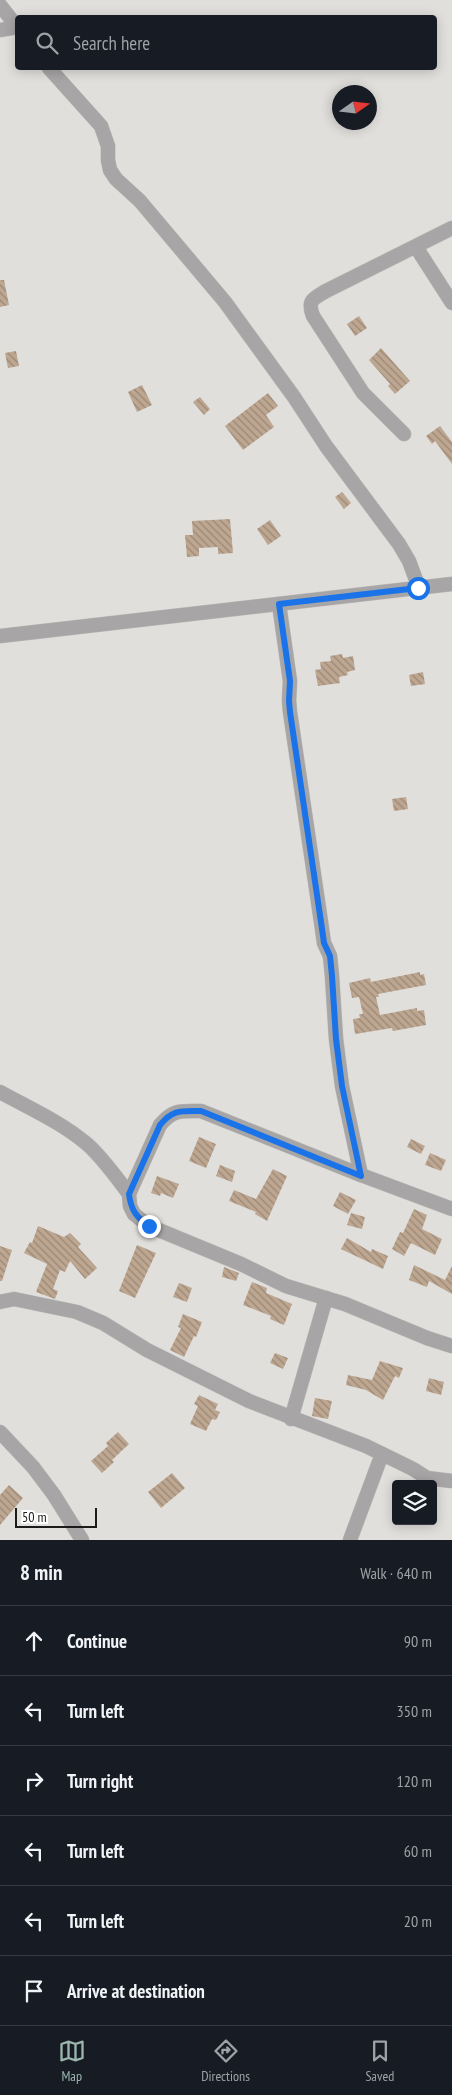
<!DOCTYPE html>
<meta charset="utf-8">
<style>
body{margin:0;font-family:"PT Sans Narrow",sans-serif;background:#20242c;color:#f1f3f6}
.controls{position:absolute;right:15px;bottom:15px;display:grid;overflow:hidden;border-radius:5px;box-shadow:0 2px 12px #0003}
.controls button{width:45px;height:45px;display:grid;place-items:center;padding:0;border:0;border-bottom:1px solid #363941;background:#171b24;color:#f1f3f6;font:25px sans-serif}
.compass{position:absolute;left:332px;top:85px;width:45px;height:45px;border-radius:50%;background:#171b24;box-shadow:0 2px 12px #0003;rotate:76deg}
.scale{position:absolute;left:15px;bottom:12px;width:82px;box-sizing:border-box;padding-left:5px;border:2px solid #1b1b1a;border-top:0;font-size:14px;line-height:18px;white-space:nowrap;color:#1b1b1a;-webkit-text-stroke:4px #fff;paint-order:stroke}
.stop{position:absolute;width:15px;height:15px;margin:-11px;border:4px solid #1a73e8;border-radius:50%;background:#fff}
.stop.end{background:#1a73e8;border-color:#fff;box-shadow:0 1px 5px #0008}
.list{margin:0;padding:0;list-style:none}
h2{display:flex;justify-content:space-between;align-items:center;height:65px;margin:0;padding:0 20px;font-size:21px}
h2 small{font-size:16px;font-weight:400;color:#9ea1a6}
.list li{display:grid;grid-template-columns:32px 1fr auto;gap:15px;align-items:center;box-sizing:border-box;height:70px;padding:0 20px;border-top:1px solid #363941}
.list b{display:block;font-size:19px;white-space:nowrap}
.list em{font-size:16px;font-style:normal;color:#9ea1a6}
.icon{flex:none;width:28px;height:28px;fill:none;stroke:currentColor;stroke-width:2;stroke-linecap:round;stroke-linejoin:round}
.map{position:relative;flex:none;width:452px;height:1540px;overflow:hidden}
.search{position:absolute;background:#171b24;box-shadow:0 2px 12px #0003;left:15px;right:15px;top:15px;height:55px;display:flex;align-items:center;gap:12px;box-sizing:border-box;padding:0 18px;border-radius:5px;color:#9ea1a6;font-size:19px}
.sheet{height:485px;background:#171b24}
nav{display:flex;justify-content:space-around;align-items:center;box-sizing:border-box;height:70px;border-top:1px solid #363941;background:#171b24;font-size:14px;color:#9ea1a6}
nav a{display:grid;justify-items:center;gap:2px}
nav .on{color:#9bb6ad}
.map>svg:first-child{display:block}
.building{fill:url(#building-back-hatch)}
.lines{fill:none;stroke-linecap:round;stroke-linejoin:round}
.street-casing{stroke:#bdbcb9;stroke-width:15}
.street{stroke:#a7a5a5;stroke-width:14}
.route{stroke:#1a73e8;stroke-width:6}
</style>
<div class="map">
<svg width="452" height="1540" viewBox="0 0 452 1540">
<defs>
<pattern id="building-back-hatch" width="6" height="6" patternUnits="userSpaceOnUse" patternTransform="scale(1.25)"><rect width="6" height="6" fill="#bea791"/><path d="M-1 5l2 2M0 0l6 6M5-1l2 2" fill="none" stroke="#9a8776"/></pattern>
</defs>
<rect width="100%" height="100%" fill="#e0dfdc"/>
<g class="building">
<path d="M0,280H4L9,305L0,307Z"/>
<path d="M359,316L367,328L355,336L347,324Z"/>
<path d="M381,348L410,381L395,394L388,386L390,384L369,360Z"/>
<path d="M16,351L19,366L8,368L5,353Z"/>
<path d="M142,385L152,405L137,412L128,392Z"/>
<path d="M268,393L278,406L266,415L274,427L243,450L225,426Z"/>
<path d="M200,397L210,409L204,415L193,402Z"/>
<path d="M440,426L452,442V464L435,441L432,444L426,436Z"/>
<path d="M342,492L351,503L344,509L335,497Z"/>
<path d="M230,519L233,553L218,554V547L199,548V556L187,557L185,535H193L192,521Z"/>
<path d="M270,520L281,536L268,545L257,529Z"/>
<path d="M342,654L343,658L353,656L355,670L347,672L348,675L339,677L340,683L318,686L315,670L321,669L320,662L331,661L330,656Z"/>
<path d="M423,672L425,684L411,686L409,675Z"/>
<path d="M406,797L408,809L394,811L392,799Z"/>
<path d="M420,972V975L424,974L426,985L378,994L379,997H376L380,1015L417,1008V1011L424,1010L426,1025L393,1031L392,1028L355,1034L353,1019L360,1018L359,1014H363L359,997L352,998L349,983L370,978L371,982Z"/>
<path d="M199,1137L216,1144L206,1168L189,1161Z"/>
<path d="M411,1139L425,1146L421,1154L407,1147Z"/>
<path d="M430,1153L446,1160L441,1171L425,1165Z"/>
<path d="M220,1165L235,1171L232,1182L216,1176Z"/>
<path d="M273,1169L287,1176L267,1221L255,1214L256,1212L229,1201L234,1190L256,1199Z"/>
<path d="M157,1176L179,1184L173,1198L161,1193L160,1196L151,1193Z"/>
<path d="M340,1192L356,1200L348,1214L333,1206Z"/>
<path d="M414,1209L427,1215L422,1229L442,1239L435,1255L411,1243L404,1256L392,1249L400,1232L403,1233Z"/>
<path d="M351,1213L365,1217L362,1229L347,1225Z"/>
<path d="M38,1226L64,1237L70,1233L81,1244L78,1247L97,1268L85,1279L70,1261L65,1272L60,1270L53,1289L58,1291L55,1299L36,1292L47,1264L24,1253L30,1242L32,1243Z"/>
<path d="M347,1238L371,1252L372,1249L388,1256L383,1269L341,1249Z"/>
<path d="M137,1245L156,1253L135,1298L119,1291Z"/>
<path d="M0,1246L12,1250L2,1281H0Z"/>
<path d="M414,1265L445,1280L452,1266V1294L429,1281L427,1287L409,1280Z"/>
<path d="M224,1267L239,1273L236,1281L222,1277Z"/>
<path d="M252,1282L267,1288L266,1293L292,1304L284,1325L270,1319L271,1316L243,1305Z"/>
<path d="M179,1283L192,1288L187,1302L173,1297Z"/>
<path d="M183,1314L202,1322L196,1337L194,1336L184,1357L170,1350L181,1328L178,1327Z"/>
<path d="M275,1353L288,1358L283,1369L270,1363Z"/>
<path d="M380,1361L403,1368L399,1378L395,1376L383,1400L366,1390L346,1385L348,1375L372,1380Z"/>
<path d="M429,1378L444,1382L441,1395L426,1391Z"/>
<path d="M199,1395L218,1404L215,1410L220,1412L216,1420L212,1419L206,1431L190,1424L198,1406L194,1404Z"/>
<path d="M315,1398L332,1401L328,1419L312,1416Z"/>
<path d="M118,1432L129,1444L112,1460L114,1462L102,1473L91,1461L108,1446L106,1443Z"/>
<path d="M172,1473L185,1488L161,1508L148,1492Z"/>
<path d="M9,1485L23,1498L0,1525V1495Z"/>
</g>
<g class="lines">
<defs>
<g id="street">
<path d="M0,5L18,28"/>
<path d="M0,30L17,27"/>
<path d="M49,68L101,126L108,146V160L110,170L116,179L140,201L225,302L294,397L326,446L399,544L409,561L419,588"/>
<path d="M416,247L452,303"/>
<path d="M404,434L363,393L313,316C307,300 313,299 326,291L452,228"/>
<path d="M279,604L290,681L289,701L290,712L321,922L324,943L330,956L332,976L336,1039L342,1086L361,1175"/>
<path d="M0,636L452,584"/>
<path d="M0,1092C29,1108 61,1122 87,1144C103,1158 116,1177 129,1194"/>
<path d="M452,1209L361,1175L201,1111C181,1111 173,1109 160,1125L129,1194L130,1206L134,1214L149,1226L241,1264L286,1286L345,1304L427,1338L452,1346"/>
<path d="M0,1302L14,1299L77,1312L103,1323L147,1350L249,1401L366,1446L413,1469L427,1478L452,1481"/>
<path d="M291,1419L326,1298"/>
<path d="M0,1432L33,1467L54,1495L82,1540"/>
<path d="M350,1540L382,1454"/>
</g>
</defs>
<use href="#street" class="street-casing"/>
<use href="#street" class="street"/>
</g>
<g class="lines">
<path class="route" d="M149,1226C136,1217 131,1210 129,1194L160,1125C173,1109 181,1111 201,1111L361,1176L342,1086L336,1039L332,976L330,956L324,943L321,922L290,712L289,701L290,681L279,604L418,588"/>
</g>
</svg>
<div class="controls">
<button><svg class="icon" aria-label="layers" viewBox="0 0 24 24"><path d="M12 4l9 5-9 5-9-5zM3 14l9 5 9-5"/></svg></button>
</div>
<svg class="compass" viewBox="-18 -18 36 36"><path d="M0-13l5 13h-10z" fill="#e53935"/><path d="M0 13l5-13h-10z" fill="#9ea1a6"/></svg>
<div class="scale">50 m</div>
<div class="stop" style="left:418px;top:588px"></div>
<div class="stop end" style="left:149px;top:1226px"></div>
<div class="search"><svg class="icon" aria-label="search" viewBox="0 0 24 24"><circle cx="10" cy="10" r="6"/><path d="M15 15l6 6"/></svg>Search here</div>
</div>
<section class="sheet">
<h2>8 min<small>Walk · 640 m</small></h2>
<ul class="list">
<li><svg class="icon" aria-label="ahead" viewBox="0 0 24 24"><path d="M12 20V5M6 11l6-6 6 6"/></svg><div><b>Continue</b></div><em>90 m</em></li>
<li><svg class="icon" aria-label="left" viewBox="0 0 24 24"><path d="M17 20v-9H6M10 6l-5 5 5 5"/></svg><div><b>Turn left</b></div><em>350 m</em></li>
<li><svg class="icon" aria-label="right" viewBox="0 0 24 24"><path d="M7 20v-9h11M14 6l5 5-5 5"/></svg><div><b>Turn right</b></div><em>120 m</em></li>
<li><svg class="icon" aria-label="left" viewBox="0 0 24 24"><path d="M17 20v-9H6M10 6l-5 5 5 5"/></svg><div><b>Turn left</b></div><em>60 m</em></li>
<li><svg class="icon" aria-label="left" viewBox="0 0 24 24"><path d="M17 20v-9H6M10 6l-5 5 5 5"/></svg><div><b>Turn left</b></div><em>20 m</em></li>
<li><svg class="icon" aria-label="arrive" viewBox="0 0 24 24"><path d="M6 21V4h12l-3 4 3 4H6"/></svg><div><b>Arrive at destination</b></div></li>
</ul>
</section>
<nav>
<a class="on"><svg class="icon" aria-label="map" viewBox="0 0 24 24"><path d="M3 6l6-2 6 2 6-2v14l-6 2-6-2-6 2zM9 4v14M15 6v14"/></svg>Map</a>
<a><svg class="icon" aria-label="directions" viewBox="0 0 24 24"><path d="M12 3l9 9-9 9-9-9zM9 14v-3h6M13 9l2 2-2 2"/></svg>Directions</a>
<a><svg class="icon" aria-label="saved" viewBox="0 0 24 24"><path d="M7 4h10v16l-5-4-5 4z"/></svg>Saved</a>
</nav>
